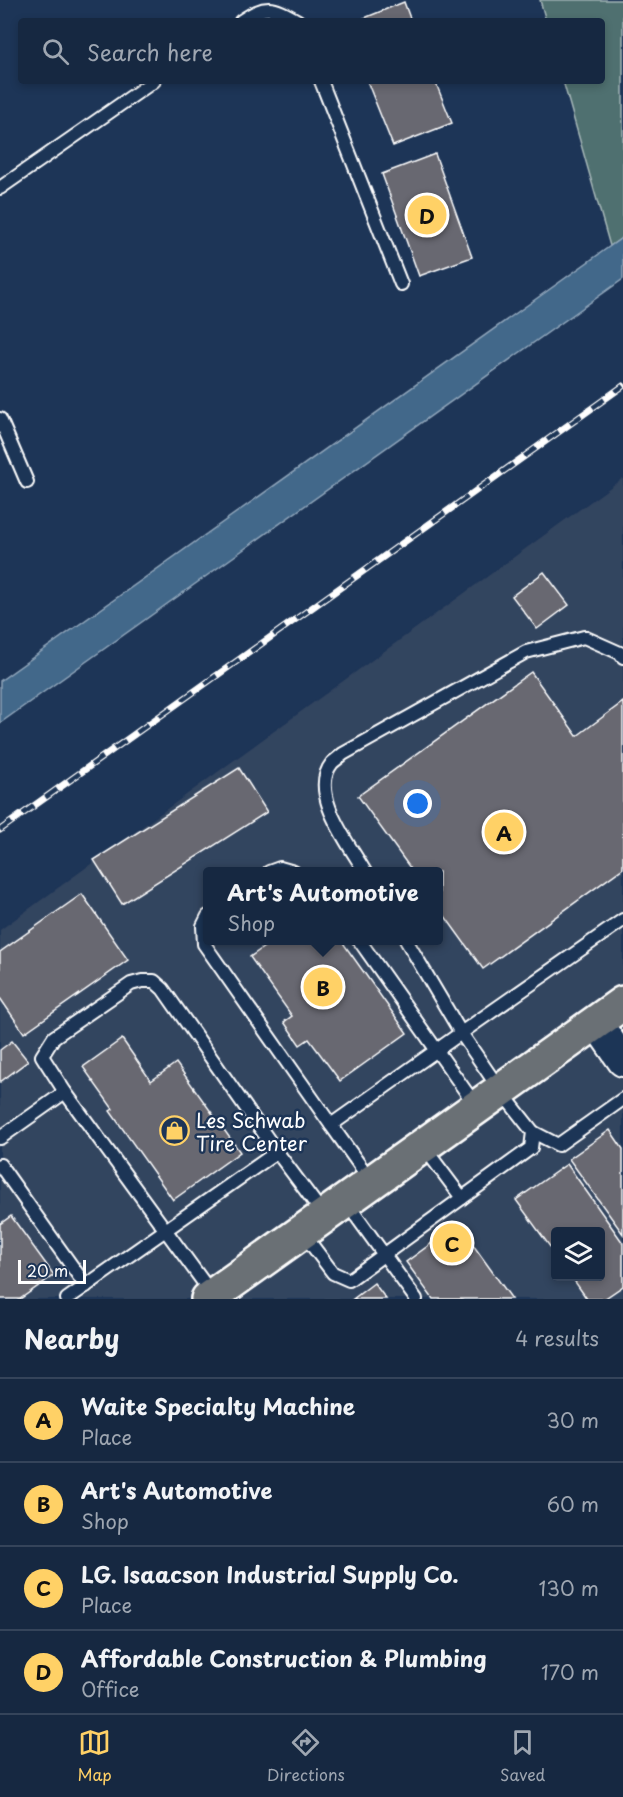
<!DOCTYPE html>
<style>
body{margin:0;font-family:"Playpen Sans",sans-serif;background:#1f3048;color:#f1f3f6}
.controls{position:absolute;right:18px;bottom:18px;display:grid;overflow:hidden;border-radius:6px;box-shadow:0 3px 9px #0003}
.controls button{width:54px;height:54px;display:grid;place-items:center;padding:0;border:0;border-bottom:2px solid #35445a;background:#162841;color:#f1f3f6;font:30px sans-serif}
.scale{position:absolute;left:18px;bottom:15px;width:68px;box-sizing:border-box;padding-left:6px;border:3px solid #fff;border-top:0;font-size:16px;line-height:21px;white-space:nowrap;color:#fff;-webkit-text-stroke:4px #1d3557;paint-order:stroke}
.you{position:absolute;left:418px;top:804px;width:21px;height:21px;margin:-15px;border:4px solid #fff;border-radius:50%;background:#1a73e8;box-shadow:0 0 0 9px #1a73e833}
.badge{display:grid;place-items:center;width:39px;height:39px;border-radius:50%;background:#ffd166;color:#111;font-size:20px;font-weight:700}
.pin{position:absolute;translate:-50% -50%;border:3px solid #fff;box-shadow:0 2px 6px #0006}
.popup{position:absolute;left:203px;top:867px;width:240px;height:78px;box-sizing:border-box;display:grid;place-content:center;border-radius:6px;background:#162841;filter:drop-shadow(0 2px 4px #0005);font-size:20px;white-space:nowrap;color:#9ea6b1}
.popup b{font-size:22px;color:#f1f3f6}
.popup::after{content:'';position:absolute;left:50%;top:100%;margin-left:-12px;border:12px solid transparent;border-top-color:#162841}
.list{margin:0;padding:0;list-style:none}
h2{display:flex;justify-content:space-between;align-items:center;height:78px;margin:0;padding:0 24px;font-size:26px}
h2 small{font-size:20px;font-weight:400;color:#9ea6b1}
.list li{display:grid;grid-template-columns:39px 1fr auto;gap:18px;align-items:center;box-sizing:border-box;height:84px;padding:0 24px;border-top:2px solid #35445a}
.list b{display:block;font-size:22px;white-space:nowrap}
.list p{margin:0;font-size:20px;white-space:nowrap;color:#9ea6b1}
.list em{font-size:20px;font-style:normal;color:#9ea6b1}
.icon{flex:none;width:33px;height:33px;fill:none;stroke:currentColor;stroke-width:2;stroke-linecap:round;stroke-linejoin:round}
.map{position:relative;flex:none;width:623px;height:1299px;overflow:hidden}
.search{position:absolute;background:#162841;box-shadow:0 3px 9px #0003;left:18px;right:18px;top:18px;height:66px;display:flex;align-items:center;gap:15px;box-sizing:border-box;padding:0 21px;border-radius:6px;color:#9ea6b1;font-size:22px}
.sheet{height:414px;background:#162841}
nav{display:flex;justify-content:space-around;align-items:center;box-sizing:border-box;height:84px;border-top:2px solid #35445a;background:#162841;font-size:16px;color:#9ea6b1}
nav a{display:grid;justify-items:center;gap:3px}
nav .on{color:#ffd166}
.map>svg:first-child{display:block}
.built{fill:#33445f;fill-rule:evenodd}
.green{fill:#4f7070;stroke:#a7b8b8;stroke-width:1.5}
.water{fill:#42688a;stroke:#8ea4b9;stroke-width:1.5}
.building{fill:#676771;stroke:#fff;stroke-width:1.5}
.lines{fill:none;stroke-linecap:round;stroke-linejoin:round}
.service-casing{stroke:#fff;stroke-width:16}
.tertiary-casing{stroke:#fff;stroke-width:34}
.trunk-casing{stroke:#fff;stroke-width:38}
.service{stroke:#1d3557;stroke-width:12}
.tertiary{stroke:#1d3557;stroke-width:30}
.trunk{stroke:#6a7074;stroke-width:33}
.rail-casing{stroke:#fff;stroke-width:7}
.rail{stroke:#1d3557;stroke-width:4.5;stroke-dasharray:14;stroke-linecap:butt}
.labels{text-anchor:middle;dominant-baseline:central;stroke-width:5;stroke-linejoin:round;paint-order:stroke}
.poi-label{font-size:20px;fill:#fff;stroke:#1d3557;text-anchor:start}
</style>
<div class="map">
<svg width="623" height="1299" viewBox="0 0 623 1299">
<rect width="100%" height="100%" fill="#1d3557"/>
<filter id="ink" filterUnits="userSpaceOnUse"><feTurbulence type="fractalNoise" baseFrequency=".0167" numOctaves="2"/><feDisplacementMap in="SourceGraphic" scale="12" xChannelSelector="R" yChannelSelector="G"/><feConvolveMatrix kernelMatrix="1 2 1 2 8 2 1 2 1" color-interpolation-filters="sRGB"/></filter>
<g filter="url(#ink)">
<path class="built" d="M623,478V1299H0V930ZM208,872H439V940H208ZM556,1232H600V1276H556Z"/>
<path class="green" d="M540,0H623V237L610,246L563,81H602V21H546Z"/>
<path class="water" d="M623,237V279L0,723V681Z"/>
<g class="building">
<path d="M404,2L411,21H357Z"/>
<path d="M367,81H435L452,123L393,146Z"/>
<path d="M435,154L472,257L419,276L382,174Z"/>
<path d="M544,572L569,605L537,629L512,596Z"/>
<path d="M531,672L577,736L623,702V868L483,969L439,908V872H413L358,796Z"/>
<path d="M239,768L267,812L122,904L94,860Z"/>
<path d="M82,894L128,960L24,1033L0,998V952Z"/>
<path d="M274,940H341L407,1033L340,1081L309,1039L300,1045L284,1022L292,1016L250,957Z"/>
<path d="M122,1039L151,1081L176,1063L240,1152L173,1200L110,1111L113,1109L83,1067Z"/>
<path d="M12,1041L28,1061L0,1082V1050Z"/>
<path d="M610,1130L623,1149V1234L569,1159Z"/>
<path d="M567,1164L623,1243V1286L604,1299H587L571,1276H600V1232H556V1255L516,1200Z"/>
<path d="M11,1216L54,1275L20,1299H0V1224Z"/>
<path d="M458,1224L512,1299H433L406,1262Z"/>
<path d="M374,1283L386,1299H353Z"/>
</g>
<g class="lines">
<defs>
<g id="service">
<path d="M241,21C266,4 272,6 298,21"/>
<path d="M321,81L401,284"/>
<path d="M0,188L154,81"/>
<path d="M0,419L27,482"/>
<path d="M269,872L280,868L294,872"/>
<path d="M365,872C350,845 308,793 332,763C335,760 340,757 343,754L526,652L584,637L620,653L623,657"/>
<path d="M208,916L203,926L204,944L331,1125"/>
<path d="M359,940L476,1106"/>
<path d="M65,1092L42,1056L54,1037L131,984L142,981H154L163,989L277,1152"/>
<path d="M533,1132L558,1145L623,1099"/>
<path d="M0,1138L65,1092L212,1294"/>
<path d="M423,1146L462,1198"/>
<path d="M0,1165L86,1286"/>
<path d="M371,1181L331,1125L461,1033L406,940"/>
<path d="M346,1202L416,1299"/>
<path d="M302,1232L333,1273L349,1280L531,1148L533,1132L500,1090L461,1033L623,920"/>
<path d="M67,1299L277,1152L324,1215"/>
</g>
<path id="tertiary" d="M596,1022L623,1061"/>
<path id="trunk" d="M208,1299L623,1003"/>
</defs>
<use href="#service" class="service-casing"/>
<use href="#tertiary" class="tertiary-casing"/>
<use href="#trunk" class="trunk-casing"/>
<use href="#service" class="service"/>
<use href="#tertiary" class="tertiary"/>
<use href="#trunk" class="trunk"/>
<defs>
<path id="rail" d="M0,830L623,386"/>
</defs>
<use href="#rail" class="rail-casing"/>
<use href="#rail" class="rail"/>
</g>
</g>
<defs>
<symbol id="shop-ring" viewBox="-11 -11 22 22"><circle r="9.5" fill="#1d3557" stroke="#ffd166" stroke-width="1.5"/><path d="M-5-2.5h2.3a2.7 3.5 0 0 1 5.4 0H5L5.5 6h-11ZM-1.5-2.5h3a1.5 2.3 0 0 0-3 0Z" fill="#ffd166"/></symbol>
</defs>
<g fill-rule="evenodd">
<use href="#shop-ring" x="158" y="1114" width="33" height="33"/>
</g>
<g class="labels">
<g class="poi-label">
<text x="196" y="1120">Les Schwab<tspan x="196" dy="23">Tire Center</tspan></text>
</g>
</g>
</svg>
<div class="controls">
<button><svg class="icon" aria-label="layers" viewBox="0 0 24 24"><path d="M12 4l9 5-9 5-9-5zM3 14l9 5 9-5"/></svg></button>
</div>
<div class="scale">20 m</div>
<div class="you"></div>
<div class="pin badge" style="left:504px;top:832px">A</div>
<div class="pin badge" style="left:323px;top:987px">B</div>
<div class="popup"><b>Art's Automotive</b>Shop</div>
<div class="pin badge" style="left:452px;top:1243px">C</div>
<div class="pin badge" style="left:427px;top:215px">D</div>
<div class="search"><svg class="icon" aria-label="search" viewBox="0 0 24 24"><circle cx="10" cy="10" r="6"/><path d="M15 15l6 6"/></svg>Search here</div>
</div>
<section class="sheet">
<h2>Nearby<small>4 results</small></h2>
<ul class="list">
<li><span class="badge">A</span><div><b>Waite Specialty Machine</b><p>Place</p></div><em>30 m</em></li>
<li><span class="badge">B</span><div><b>Art's Automotive</b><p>Shop</p></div><em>60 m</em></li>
<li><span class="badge">C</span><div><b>LG. Isaacson Industrial Supply Co.</b><p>Place</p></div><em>130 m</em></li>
<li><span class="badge">D</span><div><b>Affordable Construction &amp; Plumbing</b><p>Office</p></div><em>170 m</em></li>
</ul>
</section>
<nav>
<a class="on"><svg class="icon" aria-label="map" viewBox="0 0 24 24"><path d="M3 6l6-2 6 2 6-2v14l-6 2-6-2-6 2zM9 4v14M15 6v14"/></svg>Map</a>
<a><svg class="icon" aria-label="directions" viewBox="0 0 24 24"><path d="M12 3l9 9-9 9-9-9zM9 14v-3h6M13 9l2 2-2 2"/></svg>Directions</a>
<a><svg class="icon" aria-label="saved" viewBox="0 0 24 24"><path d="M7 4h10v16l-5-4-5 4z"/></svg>Saved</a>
</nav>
